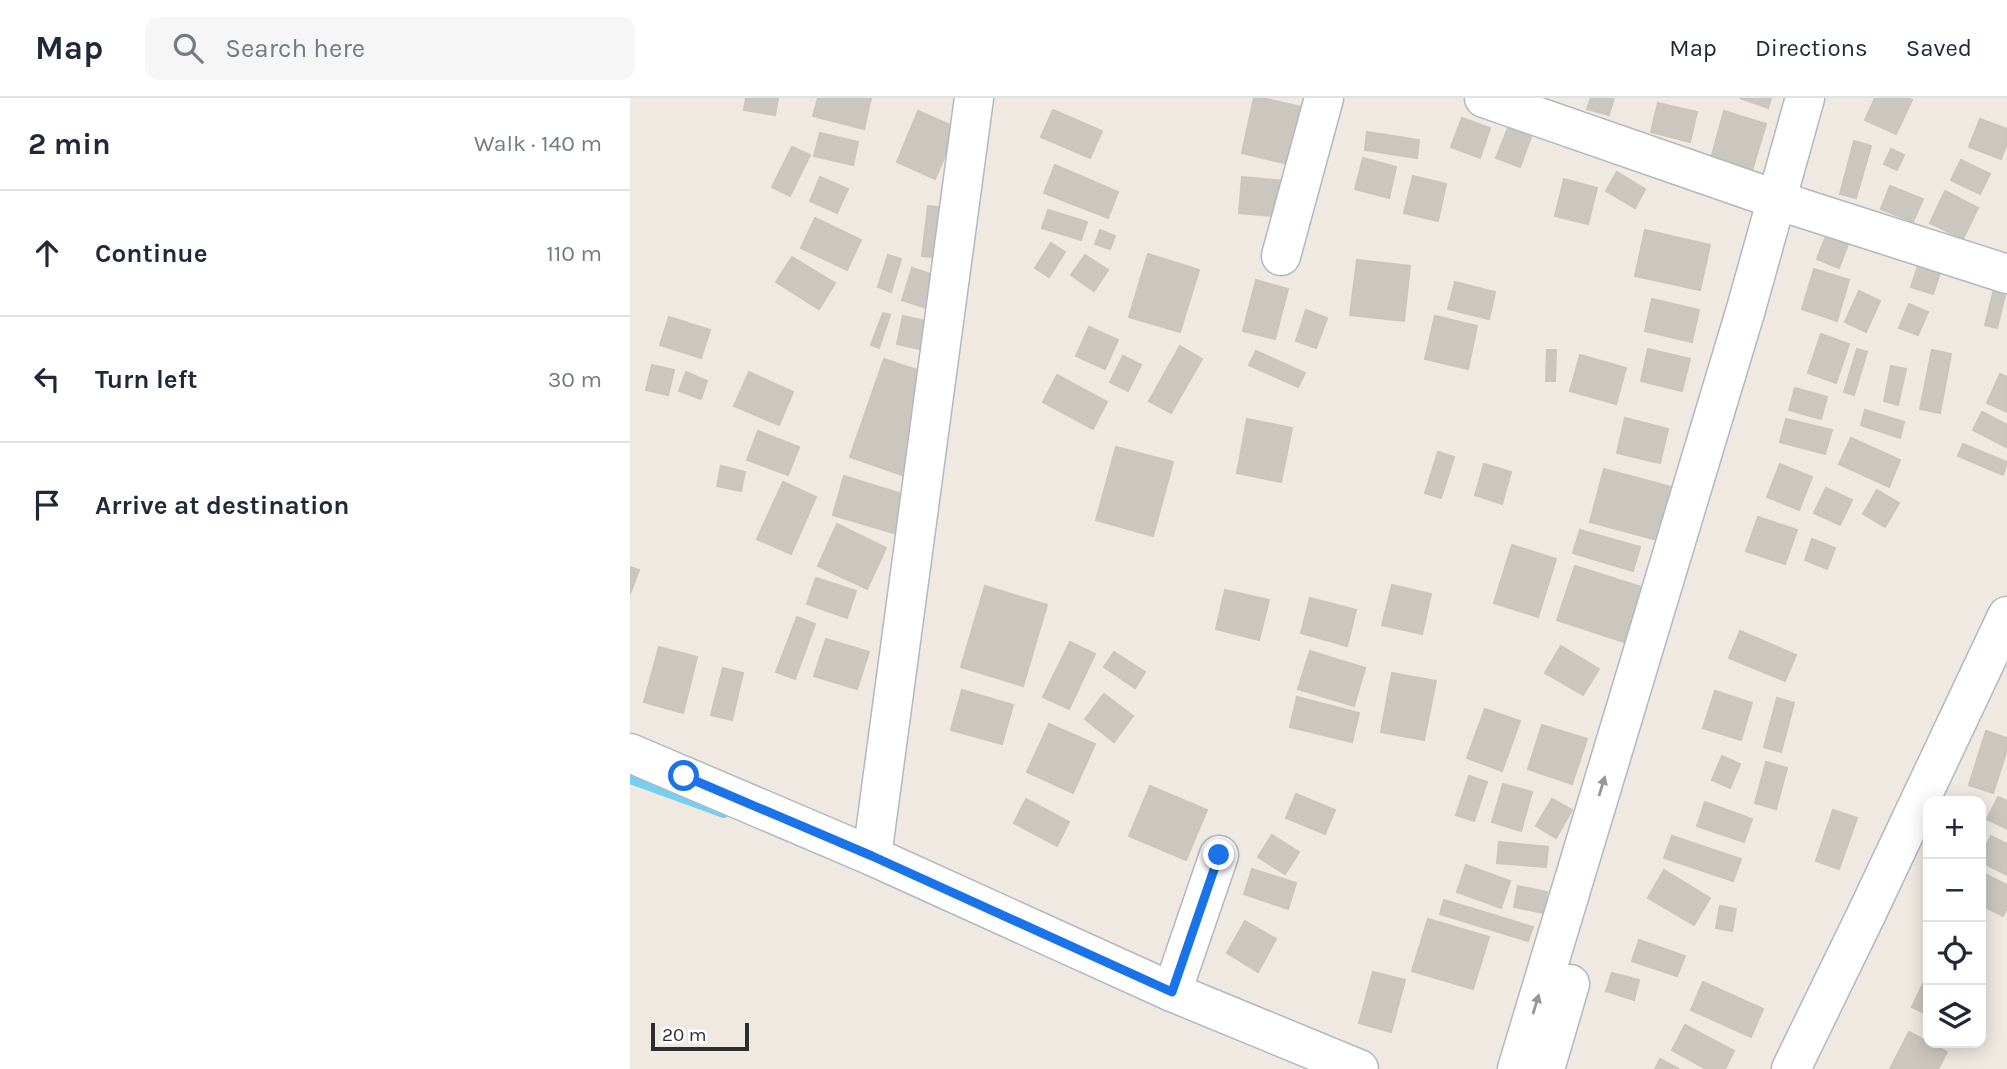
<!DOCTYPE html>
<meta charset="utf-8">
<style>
body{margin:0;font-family:Karla,sans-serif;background:#f6f6f7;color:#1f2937}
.controls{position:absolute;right:21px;bottom:21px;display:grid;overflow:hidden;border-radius:14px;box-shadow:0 4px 18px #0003}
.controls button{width:63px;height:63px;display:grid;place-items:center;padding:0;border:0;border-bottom:2px solid #e0e1e3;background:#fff;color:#1f2937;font:35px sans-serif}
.scale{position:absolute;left:21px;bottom:18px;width:98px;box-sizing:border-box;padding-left:7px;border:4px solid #2e2e2e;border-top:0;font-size:19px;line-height:24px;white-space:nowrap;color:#2e2e2e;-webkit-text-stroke:5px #fff;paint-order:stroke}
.stop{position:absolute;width:21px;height:21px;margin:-16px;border:5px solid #1a73e8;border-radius:50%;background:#fff}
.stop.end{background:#1a73e8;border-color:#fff;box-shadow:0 2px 7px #0008}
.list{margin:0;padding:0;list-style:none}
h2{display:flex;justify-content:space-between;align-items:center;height:91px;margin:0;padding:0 28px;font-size:30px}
h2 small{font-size:23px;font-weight:400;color:#747a83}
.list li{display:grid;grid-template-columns:46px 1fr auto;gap:21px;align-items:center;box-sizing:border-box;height:126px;padding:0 28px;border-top:2px solid #e0e1e3}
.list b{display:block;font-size:26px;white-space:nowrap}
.list em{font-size:23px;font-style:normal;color:#747a83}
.icon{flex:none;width:38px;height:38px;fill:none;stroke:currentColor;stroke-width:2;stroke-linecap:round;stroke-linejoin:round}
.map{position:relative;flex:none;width:1377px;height:971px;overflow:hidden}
header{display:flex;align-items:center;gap:42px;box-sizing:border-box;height:98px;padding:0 35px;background:#fff;border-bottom:2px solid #e0e1e3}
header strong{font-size:33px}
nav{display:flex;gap:38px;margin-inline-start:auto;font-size:24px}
.search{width:490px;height:63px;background:#f6f6f7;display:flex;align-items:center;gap:18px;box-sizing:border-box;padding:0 24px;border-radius:14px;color:#747a83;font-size:26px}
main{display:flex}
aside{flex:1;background:#fff}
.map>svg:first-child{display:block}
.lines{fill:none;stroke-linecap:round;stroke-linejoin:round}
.stream{stroke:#75cff0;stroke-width:10}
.building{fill:#cbc7bf;stroke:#cbc5ba;stroke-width:2}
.minor-casing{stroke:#b4b7c1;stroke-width:41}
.minor{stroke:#fff;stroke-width:38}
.oneway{fill:#969696}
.route{stroke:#1a73e8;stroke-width:9}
</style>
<header>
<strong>Map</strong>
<div class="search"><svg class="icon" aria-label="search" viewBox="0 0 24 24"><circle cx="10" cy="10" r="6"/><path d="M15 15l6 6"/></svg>Search here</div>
<nav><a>Map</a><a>Directions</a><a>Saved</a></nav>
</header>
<main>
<aside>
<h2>2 min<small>Walk · 140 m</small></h2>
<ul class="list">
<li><svg class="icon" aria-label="ahead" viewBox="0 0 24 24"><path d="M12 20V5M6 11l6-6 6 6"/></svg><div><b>Continue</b></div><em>110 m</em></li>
<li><svg class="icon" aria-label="left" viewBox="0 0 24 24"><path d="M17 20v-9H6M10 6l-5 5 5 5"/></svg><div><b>Turn left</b></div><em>30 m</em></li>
<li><svg class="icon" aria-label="arrive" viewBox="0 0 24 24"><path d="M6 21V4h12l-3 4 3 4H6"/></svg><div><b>Arrive at destination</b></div></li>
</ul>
</aside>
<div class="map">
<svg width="1377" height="971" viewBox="0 0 1377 971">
<rect width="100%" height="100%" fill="#efe9e1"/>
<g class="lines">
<path class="stream" d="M0,681L94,715"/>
</g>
<g class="building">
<path d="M116,0H148L145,17L114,12Z"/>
<path d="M188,0H241L234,31L183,18Z"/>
<path d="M624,0H632L684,12L671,69L612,55Z"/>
<path d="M961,0H984L979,17L957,11Z"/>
<path d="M1110,0H1141L1138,10Z"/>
<path d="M1245,0H1277L1282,2L1266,36L1235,22Z"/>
<path d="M1028,5L1067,14L1060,44L1021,34Z"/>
<path d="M423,12L472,33L460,60L411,39Z"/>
<path d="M288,13L327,30L305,81L267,64Z"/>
<path d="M1094,13L1136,26L1121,76L1080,64Z"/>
<path d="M832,20L860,30L850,60L821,49Z"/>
<path d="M1350,21L1377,31V45L1371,61L1339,49Z"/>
<path d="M878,30L901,39L890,69L866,60Z"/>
<path d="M737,34L789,42L787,60L735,52Z"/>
<path d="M190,35L228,44L223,67L184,58Z"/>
<path d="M1224,43L1241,48L1226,100L1210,96Z"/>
<path d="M162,49L180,57L160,98L142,89Z"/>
<path d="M1261,51L1274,57L1267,72L1254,66Z"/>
<path d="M733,60L766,69L759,100L725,91Z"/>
<path d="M1331,62L1360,76L1350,96L1321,82Z"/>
<path d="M425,67L488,94L478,120L414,95Z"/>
<path d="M987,74L1015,91L1005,110L976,93Z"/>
<path d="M783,78L816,86L808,123L774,115Z"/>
<path d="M190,79L218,91L207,115L180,103Z"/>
<path d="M612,79L656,83L653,119L609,115Z"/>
<path d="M934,81L967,90L958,126L925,118Z"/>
<path d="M1260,88L1293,101L1283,124L1251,111Z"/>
<path d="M1315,93L1348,110L1333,141L1300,125Z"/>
<path d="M298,108L317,110L311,160L292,158Z"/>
<path d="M418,112L457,124L451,142L412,130Z"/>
<path d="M185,120L231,142L217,172L171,150Z"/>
<path d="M470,132L485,138L480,151L465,146Z"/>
<path d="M1015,132L1080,147L1070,192L1005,178Z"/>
<path d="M1196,138L1218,146L1209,170L1187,161Z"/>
<path d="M421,145L435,154L419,179L405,170Z"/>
<path d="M518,156L569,172L550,234L499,219Z"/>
<path d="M1292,156L1314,163L1303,196L1281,189Z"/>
<path d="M258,157L271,161L261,194L248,189Z"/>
<path d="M455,157L478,172L464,193L441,177Z"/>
<path d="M162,159L205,185L189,211L146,184Z"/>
<path d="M727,162L780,168L774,223L720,217Z"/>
<path d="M282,170L309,179L299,211L272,202Z"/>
<path d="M1184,171L1219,182L1207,223L1172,211Z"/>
<path d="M626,182L658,191L645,241L613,233Z"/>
<path d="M1366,183L1377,189L1367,230L1355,227Z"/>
<path d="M825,184L865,194L859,221L818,211Z"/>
<path d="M1229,193L1250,203L1236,234L1215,224Z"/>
<path d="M1022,201L1069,212L1062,244L1015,233Z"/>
<path d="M1279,206L1298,214L1288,237L1269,230Z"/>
<path d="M676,212L697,220L686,250L666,243Z"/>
<path d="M253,215L260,217L249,250L241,247Z"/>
<path d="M273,218L300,224L294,252L267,246Z"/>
<path d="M805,218L847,228L838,271L795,261Z"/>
<path d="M39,219L80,232L71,260L30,247Z"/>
<path d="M459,229L488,242L475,271L446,258Z"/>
<path d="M1191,236L1219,246L1206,285L1178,275Z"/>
<path d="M550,248L572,261L541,315L519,303Z"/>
<path d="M1018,251L1060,261L1052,293L1011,283Z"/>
<path d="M1227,251L1237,254L1224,297L1214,294Z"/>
<path d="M917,252H926L925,283H916Z"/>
<path d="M1302,252L1321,256L1310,315L1290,311Z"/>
<path d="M626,253L675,275L668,289L619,267Z"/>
<path d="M950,257L996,270L986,306L940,293Z"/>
<path d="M493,258L511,267L498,293L480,284Z"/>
<path d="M254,261L305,278L272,377L220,359Z"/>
<path d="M22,267L44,272L38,297L16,292Z"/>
<path d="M1261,268L1276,271L1268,307L1254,303Z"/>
<path d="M56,274L77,283L71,301L49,293Z"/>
<path d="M119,274L163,294L149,327L104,308Z"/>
<path d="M1370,276L1377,279V314L1357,305Z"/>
<path d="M427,277L477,304L463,331L413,304Z"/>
<path d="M1165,290L1197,299L1191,321L1159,312Z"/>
<path d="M1235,312L1274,324L1270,340L1231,327Z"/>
<path d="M1352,314L1377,327L1376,349L1343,332Z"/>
<path d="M995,320L1038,331L1030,365L987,355Z"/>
<path d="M617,321L662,330L651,384L607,375Z"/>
<path d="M1156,321L1202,332L1195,356L1150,344Z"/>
<path d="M128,333L169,349L158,377L117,362Z"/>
<path d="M1221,340L1270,362L1259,389L1209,366Z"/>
<path d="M1333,346L1377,364L1373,377L1328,358Z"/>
<path d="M486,349L543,364L523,438L466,422Z"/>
<path d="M808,354L824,359L811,400L795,395Z"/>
<path d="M854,366L881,374L872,406L845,397Z"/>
<path d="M1150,366L1182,379L1169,412L1137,399Z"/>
<path d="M91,368L115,374L111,393L87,388Z"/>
<path d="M974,371L1045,390L1031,443L960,424Z"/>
<path d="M214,378L278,398L267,436L203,417Z"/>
<path d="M153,384L186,399L161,456L127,441Z"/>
<path d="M1196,390L1222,402L1210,427L1184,415Z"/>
<path d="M1247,392L1269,405L1255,429L1233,416Z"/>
<path d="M1128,419L1167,432L1155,466L1116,453Z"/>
<path d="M207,426L256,450L237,491L188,468Z"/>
<path d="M950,432L1010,449L1003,473L943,455Z"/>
<path d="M1182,441L1205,450L1197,471L1175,462Z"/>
<path d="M882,447L926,461L908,519L864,505Z"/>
<path d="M945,468L1011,489L994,544L927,522Z"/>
<path d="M0,469L9,472L0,496Z"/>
<path d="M186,480L226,493L217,520L177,506Z"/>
<path d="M762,487L801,496L792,536L752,527Z"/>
<path d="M355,488L417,507L393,588L331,569Z"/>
<path d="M595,492L639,502L629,542L586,531Z"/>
<path d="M680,500L726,512L717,548L671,535Z"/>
<path d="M167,519L185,526L165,581L146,574Z"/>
<path d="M1110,533L1166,557L1155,583L1099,560Z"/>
<path d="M196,541L239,554L227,591L184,578Z"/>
<path d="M440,544L465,556L439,611L413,599Z"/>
<path d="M931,548L969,571L953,597L915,575Z"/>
<path d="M29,549L67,559L53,615L14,604Z"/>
<path d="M680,553L735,570L724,608L668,591Z"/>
<path d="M484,554L515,574L505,590L474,569Z"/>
<path d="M93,570L113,575L102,622L81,617Z"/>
<path d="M762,575L806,583L794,642L751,634Z"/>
<path d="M332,592L383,607L372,646L321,632Z"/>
<path d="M1085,593L1122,605L1111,642L1073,630Z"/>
<path d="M474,596L503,618L484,644L455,621Z"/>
<path d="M667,599L729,615L722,644L660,629Z"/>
<path d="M1147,600L1164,605L1151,654L1134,649Z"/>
<path d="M855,611L890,623L872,673L837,660Z"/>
<path d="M419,626L465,646L443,695L397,674Z"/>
<path d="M912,627L957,641L942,686L898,671Z"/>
<path d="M1356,633L1377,640V652L1363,695L1339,687Z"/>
<path d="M1092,658L1110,666L1100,690L1082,682Z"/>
<path d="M1136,664L1157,670L1146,711L1125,705Z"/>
<path d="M839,678L857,684L844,723L826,717Z"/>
<path d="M873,686L902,694L891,733L862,724Z"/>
<path d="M520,688L577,712L556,762L499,738Z"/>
<path d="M666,696L705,712L695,736L656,720Z"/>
<path d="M1368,699L1377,703V731L1357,721Z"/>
<path d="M396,701L439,724L427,748L384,725Z"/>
<path d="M922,701L942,712L926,740L906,728Z"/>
<path d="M1075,704L1122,721L1114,744L1067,728Z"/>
<path d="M1203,712L1227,720L1209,771L1186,763Z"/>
<path d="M642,737L669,754L655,776L628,759Z"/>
<path d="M1042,738L1111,761L1103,783L1034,760Z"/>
<path d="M1361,738L1377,746V777L1351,764V758Z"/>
<path d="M869,744L918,749L916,769L867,765Z"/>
<path d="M836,767L880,783L871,810L827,794Z"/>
<path d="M622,771L666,785L658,811L614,796Z"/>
<path d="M1034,772L1080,800L1064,827L1018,800Z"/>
<path d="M1351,774L1377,787V810L1373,818L1351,807Z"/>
<path d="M888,788L917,794L913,815L884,809Z"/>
<path d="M814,802L903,829L898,843L810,816Z"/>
<path d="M1090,808L1106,811L1102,833L1086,830Z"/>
<path d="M798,821L859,839L843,891L782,873Z"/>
<path d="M615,823L646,841L628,874L597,855Z"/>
<path d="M1009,842L1055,858L1047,878L1002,863Z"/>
<path d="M743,874L775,882L761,934L729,925Z"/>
<path d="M982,875L1009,882L1004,902L976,893Z"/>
<path d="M1298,875V917L1282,909Z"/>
<path d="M1073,884L1133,911L1121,939L1061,912Z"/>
<path d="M1055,927L1104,953L1095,971H1076L1042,952Z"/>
<path d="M1279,934L1317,954L1308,971H1260Z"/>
<path d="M1030,961L1049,971H1025Z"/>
</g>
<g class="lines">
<defs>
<g id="minor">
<path d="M854,0L1168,109L1377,176"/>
<path d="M651,158L694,0"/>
<path d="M0,655L242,758L542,894L729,971"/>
<path d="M242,758L344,0"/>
<path d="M542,894L589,757"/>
<path d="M887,971L1116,211L1175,0"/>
<path d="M915,971L940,886"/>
<path d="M1161,971L1235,819L1377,518"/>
</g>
</defs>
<use href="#minor" class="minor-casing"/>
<use href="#minor" class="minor"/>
</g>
<defs><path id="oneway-solid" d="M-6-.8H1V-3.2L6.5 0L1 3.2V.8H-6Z" transform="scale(1.75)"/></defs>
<g class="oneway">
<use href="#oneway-solid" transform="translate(972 688) rotate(-73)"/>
<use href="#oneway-solid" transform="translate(906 906) rotate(-73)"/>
</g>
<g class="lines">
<path class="route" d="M54,678L242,758L542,894L589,757"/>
</g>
</svg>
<div class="controls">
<button>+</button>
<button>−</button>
<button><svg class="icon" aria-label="locate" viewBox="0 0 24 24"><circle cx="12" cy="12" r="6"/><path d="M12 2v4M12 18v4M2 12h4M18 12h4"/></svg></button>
<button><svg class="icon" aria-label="layers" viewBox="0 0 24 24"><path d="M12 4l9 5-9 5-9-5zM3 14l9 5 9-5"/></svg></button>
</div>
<div class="scale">20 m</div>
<div class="stop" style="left:54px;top:678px"></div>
<div class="stop end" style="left:589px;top:757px"></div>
</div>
</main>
